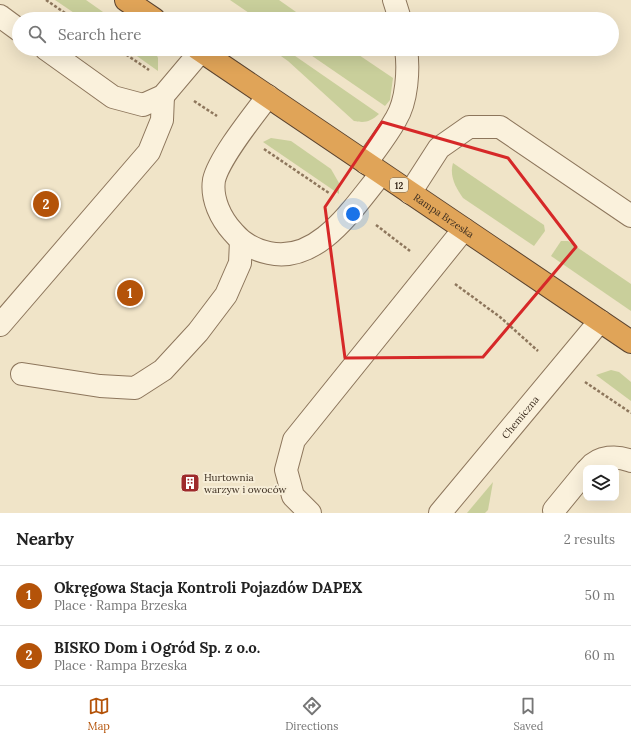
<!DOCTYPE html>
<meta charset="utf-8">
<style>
body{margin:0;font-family:Lora,serif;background:#f2f2f2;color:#222}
.controls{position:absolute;right:12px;bottom:12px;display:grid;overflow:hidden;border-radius:8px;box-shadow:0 4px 16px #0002}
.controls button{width:36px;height:36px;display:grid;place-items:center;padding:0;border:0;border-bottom:1px solid #e0e0e0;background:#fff;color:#222;font:20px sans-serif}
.you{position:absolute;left:353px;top:214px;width:14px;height:14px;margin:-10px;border:3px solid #fff;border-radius:50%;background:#1a73e8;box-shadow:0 0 0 6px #1a73e833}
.badge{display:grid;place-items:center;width:26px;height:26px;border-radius:50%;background:#b45309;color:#fff;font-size:13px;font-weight:700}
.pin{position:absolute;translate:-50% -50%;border:2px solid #fff;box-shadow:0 1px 4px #0006}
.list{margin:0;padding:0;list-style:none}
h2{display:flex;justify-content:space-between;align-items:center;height:52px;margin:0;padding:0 16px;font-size:17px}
h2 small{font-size:13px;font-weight:400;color:#767676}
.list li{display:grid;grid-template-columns:26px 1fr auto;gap:12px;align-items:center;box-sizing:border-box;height:60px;padding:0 16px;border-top:1px solid #e0e0e0}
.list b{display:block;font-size:15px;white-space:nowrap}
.list p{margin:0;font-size:13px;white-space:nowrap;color:#767676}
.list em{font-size:13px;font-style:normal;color:#767676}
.icon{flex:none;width:22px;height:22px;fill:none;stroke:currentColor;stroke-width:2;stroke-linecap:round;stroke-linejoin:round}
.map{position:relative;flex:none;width:631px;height:513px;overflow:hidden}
.search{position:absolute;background:#fff;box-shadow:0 4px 16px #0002;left:12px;right:12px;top:12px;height:44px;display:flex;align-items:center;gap:10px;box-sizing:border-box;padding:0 14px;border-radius:22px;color:#767676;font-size:15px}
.sheet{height:172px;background:#fff}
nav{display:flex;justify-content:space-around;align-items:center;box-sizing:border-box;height:56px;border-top:1px solid #e0e0e0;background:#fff;font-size:11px;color:#767676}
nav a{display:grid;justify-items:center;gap:2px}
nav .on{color:#b45309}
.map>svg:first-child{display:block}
.green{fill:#c9cf9b}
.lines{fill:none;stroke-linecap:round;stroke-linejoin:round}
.minor-casing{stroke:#8d765c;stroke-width:24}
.highway-casing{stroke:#5b4430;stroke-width:24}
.path{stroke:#8d765c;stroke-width:2.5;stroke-dasharray:3 2;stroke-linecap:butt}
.minor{stroke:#faf1dc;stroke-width:22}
.highway{stroke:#e0a458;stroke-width:22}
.marked{fill:none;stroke:#d62828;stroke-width:3;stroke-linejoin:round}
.labels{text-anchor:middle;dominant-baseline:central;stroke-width:4;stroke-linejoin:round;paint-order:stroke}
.shield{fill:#f7eed8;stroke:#756857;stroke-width:1}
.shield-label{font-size:9px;font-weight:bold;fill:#3d2e20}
.street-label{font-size:10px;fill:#3d2e20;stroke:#f7eed8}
.poi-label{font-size:10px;fill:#3d2e20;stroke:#f7eed8;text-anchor:start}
</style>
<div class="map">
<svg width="631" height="513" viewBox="0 0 631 513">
<rect width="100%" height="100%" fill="#f0e4c8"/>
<g class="green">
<path d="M55,0H86L113,19H83Z"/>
<path d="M230,0H279L306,19H258Z"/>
<path d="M127,49H154L158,58V71Z"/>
<path d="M271,49H285L379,114C370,122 365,123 354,121L288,61Z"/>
<path d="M302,49H350L393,78L390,100L385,106Z"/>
<path d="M271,138L291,141L331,169L339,183V194L263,142Z"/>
<path d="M453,163L544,225L545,231L534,246L463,198C456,188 449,176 453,163Z"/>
<path d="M561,241H568L631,284V311L551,256Z"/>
<path d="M611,370L619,372L631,382V401L596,375Z"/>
<path d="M493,482L488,510L485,513H467Z"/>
</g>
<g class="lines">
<defs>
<g id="minor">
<path d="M394,0L400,19"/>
<path d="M0,16L19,30"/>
<path d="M46,49L113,97L143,105L163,96L201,51"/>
<path d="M268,96C253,116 219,158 214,180C211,199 221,219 233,232C243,244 254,250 269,253C319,264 354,206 381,174"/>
<path d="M366,163C376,149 387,135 396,119C407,101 409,70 406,49"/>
<path d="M410,193L439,148L469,127H500L631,216"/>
<path d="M0,325L149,152L162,120L163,96"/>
<path d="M22,374L100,386L135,388L163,370L198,332L226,295L240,263L241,241"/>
<path d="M589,468C599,456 617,455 631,461"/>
<path d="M554,510L586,471"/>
<path d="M310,513L293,496L286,470L294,440L464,229"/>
<path id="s1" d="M440,513L600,321"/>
</g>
<g id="highway">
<path d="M126,0L154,19"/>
<path id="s2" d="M198,49L631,342"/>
</g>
</defs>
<use href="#minor" class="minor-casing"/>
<use href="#highway" class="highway-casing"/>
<g class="path">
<path d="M46,0L74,19"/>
<path d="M118,49L149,70"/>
<path d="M194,101L217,116"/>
<path d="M264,149L329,193"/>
<path d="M376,225L410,251"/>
<path d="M455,284L500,317L538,351"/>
<path d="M585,382L631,413"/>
</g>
<use href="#minor" class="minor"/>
<use href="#highway" class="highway"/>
</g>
<path class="marked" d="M382,122L508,158L576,247L483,357L345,358L325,207Z"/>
<defs>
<symbol id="building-square" viewBox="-11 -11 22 22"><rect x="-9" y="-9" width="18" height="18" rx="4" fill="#9e2a2b" stroke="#f7eed8"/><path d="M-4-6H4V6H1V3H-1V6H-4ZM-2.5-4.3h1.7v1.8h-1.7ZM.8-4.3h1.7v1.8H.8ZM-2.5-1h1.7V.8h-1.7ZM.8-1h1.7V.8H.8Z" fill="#fff"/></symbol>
</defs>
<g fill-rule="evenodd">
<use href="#building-square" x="179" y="472" width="22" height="22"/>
</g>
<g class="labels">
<rect class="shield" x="390" y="178" width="18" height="14" rx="3"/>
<g class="shield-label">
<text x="399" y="185">12</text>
</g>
<g class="street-label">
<text stroke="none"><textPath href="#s2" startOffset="297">Rampa Brzeska</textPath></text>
<text stroke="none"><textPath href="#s1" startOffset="125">Chemiczna</textPath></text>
</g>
<g class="poi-label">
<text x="204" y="477">Hurtownia<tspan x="204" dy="12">warzyw i owoców</tspan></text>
</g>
</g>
</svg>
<div class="controls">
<button><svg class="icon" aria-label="layers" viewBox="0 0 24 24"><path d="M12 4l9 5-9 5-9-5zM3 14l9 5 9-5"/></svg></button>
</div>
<div class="you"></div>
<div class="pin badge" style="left:130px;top:293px">1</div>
<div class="pin badge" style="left:46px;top:204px">2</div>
<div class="search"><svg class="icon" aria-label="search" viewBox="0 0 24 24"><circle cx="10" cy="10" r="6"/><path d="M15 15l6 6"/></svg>Search here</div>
</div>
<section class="sheet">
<h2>Nearby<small>2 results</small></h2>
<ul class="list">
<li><span class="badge">1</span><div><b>Okręgowa Stacja Kontroli Pojazdów DAPEX</b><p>Place · Rampa Brzeska</p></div><em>50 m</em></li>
<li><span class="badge">2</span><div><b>BISKO Dom i Ogród Sp. z o.o.</b><p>Place · Rampa Brzeska</p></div><em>60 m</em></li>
</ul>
</section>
<nav>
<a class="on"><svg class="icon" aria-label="map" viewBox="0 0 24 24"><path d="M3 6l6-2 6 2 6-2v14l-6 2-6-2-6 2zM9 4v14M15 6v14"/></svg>Map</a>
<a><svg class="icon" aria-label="directions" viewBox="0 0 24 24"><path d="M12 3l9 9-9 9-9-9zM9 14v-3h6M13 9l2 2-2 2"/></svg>Directions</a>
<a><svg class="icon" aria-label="saved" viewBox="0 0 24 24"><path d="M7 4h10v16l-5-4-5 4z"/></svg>Saved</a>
</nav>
